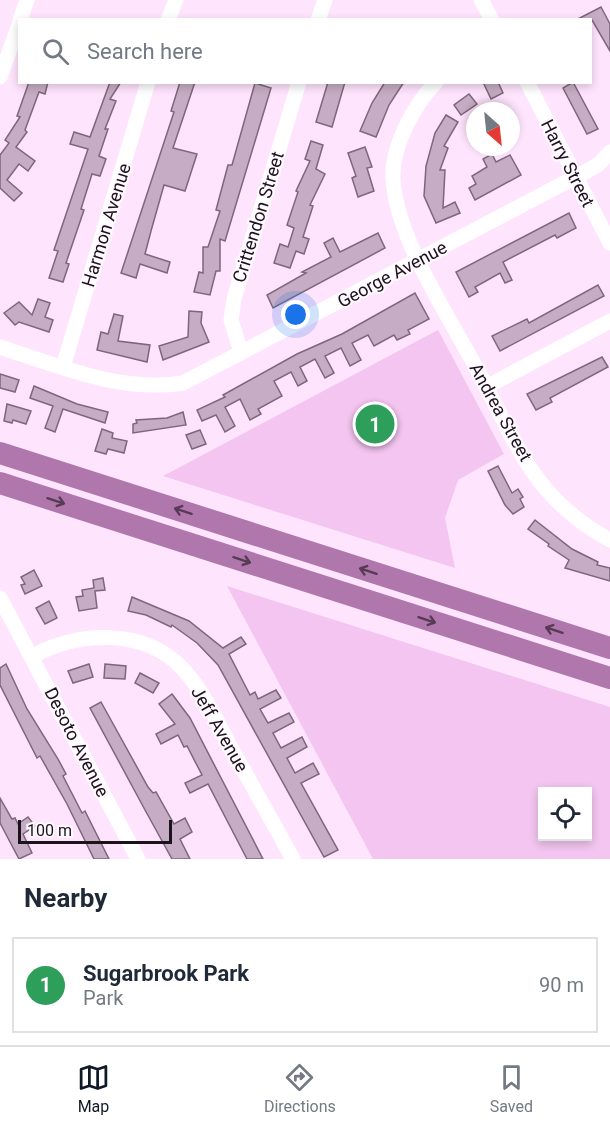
<!DOCTYPE html>
<style>
body{margin:0;font-family:Roboto,sans-serif;background:#f2f2f3;color:#1f2937}
.controls{position:absolute;right:18px;bottom:18px;display:grid;overflow:hidden;border-radius:0px;box-shadow:0 3px 9px #0003}
.controls button{width:54px;height:54px;display:grid;place-items:center;padding:0;border:0;border-bottom:2px solid #e0e1e3;background:#fff;color:#1f2937;font:30px sans-serif}
.compass{position:absolute;left:466px;top:102px;width:54px;height:54px;border-radius:50%;background:#fff;box-shadow:0 3px 9px #0003;rotate:153deg}
.scale{position:absolute;left:18px;bottom:15px;width:154px;box-sizing:border-box;padding-left:6px;border:3px solid #1b121b;border-top:0;font-size:16px;line-height:21px;white-space:nowrap;color:#1b121b;-webkit-text-stroke:4px #fef9fe;paint-order:stroke}
.you{position:absolute;left:296px;top:315px;width:21px;height:21px;margin:-15px;border:4px solid #fff;border-radius:50%;background:#1a73e8;box-shadow:0 0 0 9px #1a73e833}
.badge{display:grid;place-items:center;width:39px;height:39px;border-radius:50%;background:#111827;color:#fff;font-size:20px;font-weight:700}
.pin{position:absolute;translate:-50% -50%;border:3px solid #fff;box-shadow:0 2px 6px #0006}
.list{margin:0;padding:0;list-style:none}
h2{display:flex;justify-content:space-between;align-items:center;height:78px;margin:0;padding:0 24px;font-size:26px}
h2 small{font-size:20px;font-weight:400;color:#747a83}
.list li{display:grid;grid-template-columns:39px 1fr auto;gap:18px;align-items:center;box-sizing:border-box;height:96px;margin:0 12px 12px;padding:0 12px;border:2px solid #e0e1e3;border-radius:0px}
.list b{display:block;font-size:22px;white-space:nowrap}
.list p{margin:0;font-size:20px;white-space:nowrap;color:#747a83}
.list em{font-size:20px;font-style:normal;color:#747a83}
.icon{flex:none;width:33px;height:33px;fill:none;stroke:currentColor;stroke-width:2;stroke-linecap:round;stroke-linejoin:round}
.map{position:relative;flex:none;width:610px;height:859px;overflow:hidden}
.search{position:absolute;background:#fff;box-shadow:0 3px 9px #0003;left:18px;right:18px;top:18px;height:66px;display:flex;align-items:center;gap:15px;box-sizing:border-box;padding:0 21px;border-radius:0px;color:#747a83;font-size:22px}
.sheet{height:186px;background:#fff}
nav{display:flex;justify-content:space-around;align-items:center;box-sizing:border-box;height:84px;border-top:2px solid #e0e1e3;background:#fff;font-size:16px;color:#747a83}
nav a{display:grid;justify-items:center;gap:3px}
nav .on{color:#111827}
.map>svg:first-child{display:block}
.green{fill:#f3c5f0;fill-rule:evenodd}
.building{fill:#c6acc4;stroke:#7e677d;stroke-width:1.5}
.lines{fill:none;stroke-linecap:round;stroke-linejoin:round}
.minor{stroke:#fff;stroke-width:15}
.highway{stroke:#b077ad;stroke-width:22}
.oneway{stroke:#573a55}
.labels{text-anchor:middle;dominant-baseline:central;stroke-width:4.5;stroke-linejoin:round;paint-order:stroke}
.street-label{font-size:18px;fill:#1b121b;stroke:#fef9fe}
</style>
<div class="map">
<svg width="610" height="859" viewBox="0 0 610 859">
<rect width="100%" height="100%" fill="#ffe4fd"/>
<g class="green">
<path d="M438,330L504,454L458,480L445,518L455,568L163,476Z"/>
<path d="M227,586L610,707V859H373ZM542,792H588V836H542Z"/>
</g>
<g class="building">
<path d="M601,7L610,24V51L592,20H576Z"/>
<path d="M29,82H48L45,94L39,92L25,130L27,132L16,147L35,161L28,171L19,164L7,180L22,193L14,201L0,188V155L9,143L5,140L20,117L17,116Z"/>
<path d="M110,82H121L110,99L116,101L105,129H108L99,156L106,159L100,176L92,174L81,209L84,210L66,263L69,264L63,282L49,278L58,251L54,250L88,149L70,144L74,132L90,137Z"/>
<path d="M180,82H195L173,148L197,154L185,191L164,185L151,231L145,254L170,262L167,273L140,264L136,278L121,273L174,112L171,111Z"/>
<path d="M328,82H345L332,127L316,122Z"/>
<path d="M385,82H404L389,105L376,137L360,131L372,103Z"/>
<path d="M483,82H498L503,93L491,99Z"/>
<path d="M573,82L598,129L587,134L563,88Z"/>
<path d="M255,83L271,88L225,241L220,239V271H216L210,295L194,292L199,272L203,273V247H208L220,211L216,210L228,165H232Z"/>
<path d="M469,94L477,104L461,115L454,105Z"/>
<path d="M446,115L458,122L444,146L448,148L440,170H445L443,208L455,202L460,213L436,223L424,196L426,166L435,133Z"/>
<path d="M311,141L323,145L316,169L325,174L310,205L313,206L303,237L309,239L304,254L296,251L290,268L274,263L280,244L288,247L294,228L287,225L298,192L296,191L310,161L305,159Z"/>
<path d="M365,147L372,167L367,168L374,191L358,197L352,178L356,176L348,153Z"/>
<path d="M492,154L496,162L510,155L521,175L475,200L469,188L476,184L472,176L487,167L483,159Z"/>
<path d="M569,213L576,228L557,238L555,235L503,262L512,280L505,283L500,273L475,287L478,292L469,297L456,272Z"/>
<path d="M378,233L385,248L273,308L267,295L306,273L302,272L331,257L324,243L333,238L340,252Z"/>
<path d="M598,285L604,296L500,351L492,336L527,319L529,323Z"/>
<path d="M415,293L429,319L408,330L410,334L397,340L394,335L374,346L368,335L352,343L361,360L350,366L341,348L325,356L334,373L325,378L315,359L300,367L307,381L298,386L291,372L274,381L282,396L258,409L261,414L250,420L240,399L225,407L235,426L225,432L216,415L202,421L197,410L225,397L223,395L297,354L342,334Z"/>
<path d="M38,299L50,303L45,317L53,320L49,332L19,322L15,325L4,313L19,302L32,315Z"/>
<path d="M189,311L202,312L201,323L209,342L163,360L159,346L188,337Z"/>
<path d="M114,314L123,316L118,341L150,345L147,362L97,350L101,332L108,334Z"/>
<path d="M602,357L608,367L550,398L552,402L536,410L527,394Z"/>
<path d="M0,374L19,380L15,392L0,388Z"/>
<path d="M34,386L77,404L108,412L105,423L63,409L55,432L45,428L53,406L30,398Z"/>
<path d="M7,404L31,411L26,424L13,420L12,423L4,421Z"/>
<path d="M183,412L186,425L133,433V424L137,423L136,420L167,418Z"/>
<path d="M102,429L113,433L112,438L127,441L124,453L108,449L106,454L95,451Z"/>
<path d="M200,430L206,444L192,449L186,435Z"/>
<path d="M498,466L512,493L518,489L523,497L520,499L524,507L513,514L505,505L488,471Z"/>
<path d="M535,520L572,549L598,562L597,565L610,568V581L565,568L569,560L548,546L549,544L528,529Z"/>
<path d="M34,570L42,586L25,594L21,585L25,584L21,577Z"/>
<path d="M103,578L105,590L95,591L97,608L79,611L76,597L83,596L82,590L94,588L93,580Z"/>
<path d="M132,597L189,621L223,648L241,637L246,644L229,654L250,695L255,692L258,699L276,690L281,698L260,709L268,723L289,713L294,722L273,733L281,748L302,737L307,747L287,758L295,773L313,763L319,774L301,783L338,850L324,857L218,665L197,643L172,625L171,627L146,615L128,611Z"/>
<path d="M49,601L57,618L45,624L36,608Z"/>
<path d="M6,664L27,709L58,759L66,774L63,776L82,813L85,811L109,859H94L67,804L40,756L37,758L0,685V668Z"/>
<path d="M89,664L93,677L73,683L68,671Z"/>
<path d="M105,664L126,666L125,679L104,678Z"/>
<path d="M140,673L159,683L153,693L135,683Z"/>
<path d="M172,694L190,718L263,859H247L208,784L190,793L185,783L202,775L187,746L184,747L178,735L161,744L156,734L175,724L159,704Z"/>
<path d="M101,702L148,787L153,793L156,792L174,824L185,818L192,832L180,839L190,859H172L145,810L90,708Z"/>
<path d="M0,798L12,819L15,818L18,824L28,817L35,826L23,834L32,853L19,859L0,823Z"/>
</g>
<g class="lines">
<g class="minor">
<path d="M481,0L492,20"/>
<path d="M20,20L27,0"/>
<path d="M168,20L176,0"/>
<path d="M318,20L325,0"/>
<path d="M0,77L20,22"/>
<path d="M436,82C414,105 391,147 393,180C397,240 450,318 478,371C499,410 517,455 546,489C564,510 586,527 610,540"/>
<path d="M527,82L610,243"/>
<path d="M0,347C59,366 120,393 183,383L587,171L599,164L610,152"/>
<path d="M241,352L231,320L234,299L299,82"/>
<path d="M63,367L148,82"/>
<path d="M486,387L610,321"/>
<path d="M0,598L138,859"/>
<path d="M33,656C78,631 144,628 182,668C202,689 215,717 228,742C250,781 271,820 293,859"/>
</g>
<g class="highway">
<path d="M0,453L610,648"/>
<path d="M0,483L610,678"/>
</g>
</g>
<defs><path id="oneway-shaft" d="M-6 0H5M1.5-3L5.5 0L1.5 3" fill="none" stroke-width="1.6" stroke-linecap="round" stroke-linejoin="round" transform="scale(1.5)"/></defs>
<g class="oneway">
<use href="#oneway-shaft" transform="translate(56 501) rotate(18)"/>
<use href="#oneway-shaft" transform="translate(183 511) rotate(-162)"/>
<use href="#oneway-shaft" transform="translate(242 560) rotate(18)"/>
<use href="#oneway-shaft" transform="translate(368 571) rotate(-162)"/>
<use href="#oneway-shaft" transform="translate(427 620) rotate(18)"/>
<use href="#oneway-shaft" transform="translate(554 630) rotate(-162)"/>
</g>
<g class="labels">
<g class="street-label">
<text transform="translate(568 163) rotate(63)">Harry Street</text>
<text transform="translate(258 217) rotate(-73)">Crittendon Street</text>
<text transform="translate(106 225) rotate(-73)">Harmon Avenue</text>
<text transform="translate(392 274) rotate(-28)">George Avenue</text>
<text transform="translate(501 412) rotate(61)">Andrea Street</text>
<text transform="translate(220 729) rotate(60)">Jeff Avenue</text>
<text transform="translate(77 742) rotate(63)">Desoto Avenue</text>
</g>
</g>
</svg>
<div class="controls">
<button><svg class="icon" aria-label="locate" viewBox="0 0 24 24"><circle cx="12" cy="12" r="6"/><path d="M12 2v4M12 18v4M2 12h4M18 12h4"/></svg></button>
</div>
<svg class="compass" viewBox="-18 -18 36 36"><path d="M0-13l5 13h-10z" fill="#e53935"/><path d="M0 13l5-13h-10z" fill="#747a83"/></svg>
<div class="scale">100 m</div>
<div class="you"></div>
<div class="pin badge" style="left:375px;top:424px;background:#2e9e5b">1</div>
<div class="search"><svg class="icon" aria-label="search" viewBox="0 0 24 24"><circle cx="10" cy="10" r="6"/><path d="M15 15l6 6"/></svg>Search here</div>
</div>
<section class="sheet">
<h2>Nearby<small></small></h2>
<ul class="list">
<li><span class="badge" style="background:#2e9e5b">1</span><div><b>Sugarbrook Park</b><p>Park</p></div><em>90 m</em></li>
</ul>
</section>
<nav>
<a class="on"><svg class="icon" aria-label="map" viewBox="0 0 24 24"><path d="M3 6l6-2 6 2 6-2v14l-6 2-6-2-6 2zM9 4v14M15 6v14"/></svg>Map</a>
<a><svg class="icon" aria-label="directions" viewBox="0 0 24 24"><path d="M12 3l9 9-9 9-9-9zM9 14v-3h6M13 9l2 2-2 2"/></svg>Directions</a>
<a><svg class="icon" aria-label="saved" viewBox="0 0 24 24"><path d="M7 4h10v16l-5-4-5 4z"/></svg>Saved</a>
</nav>
